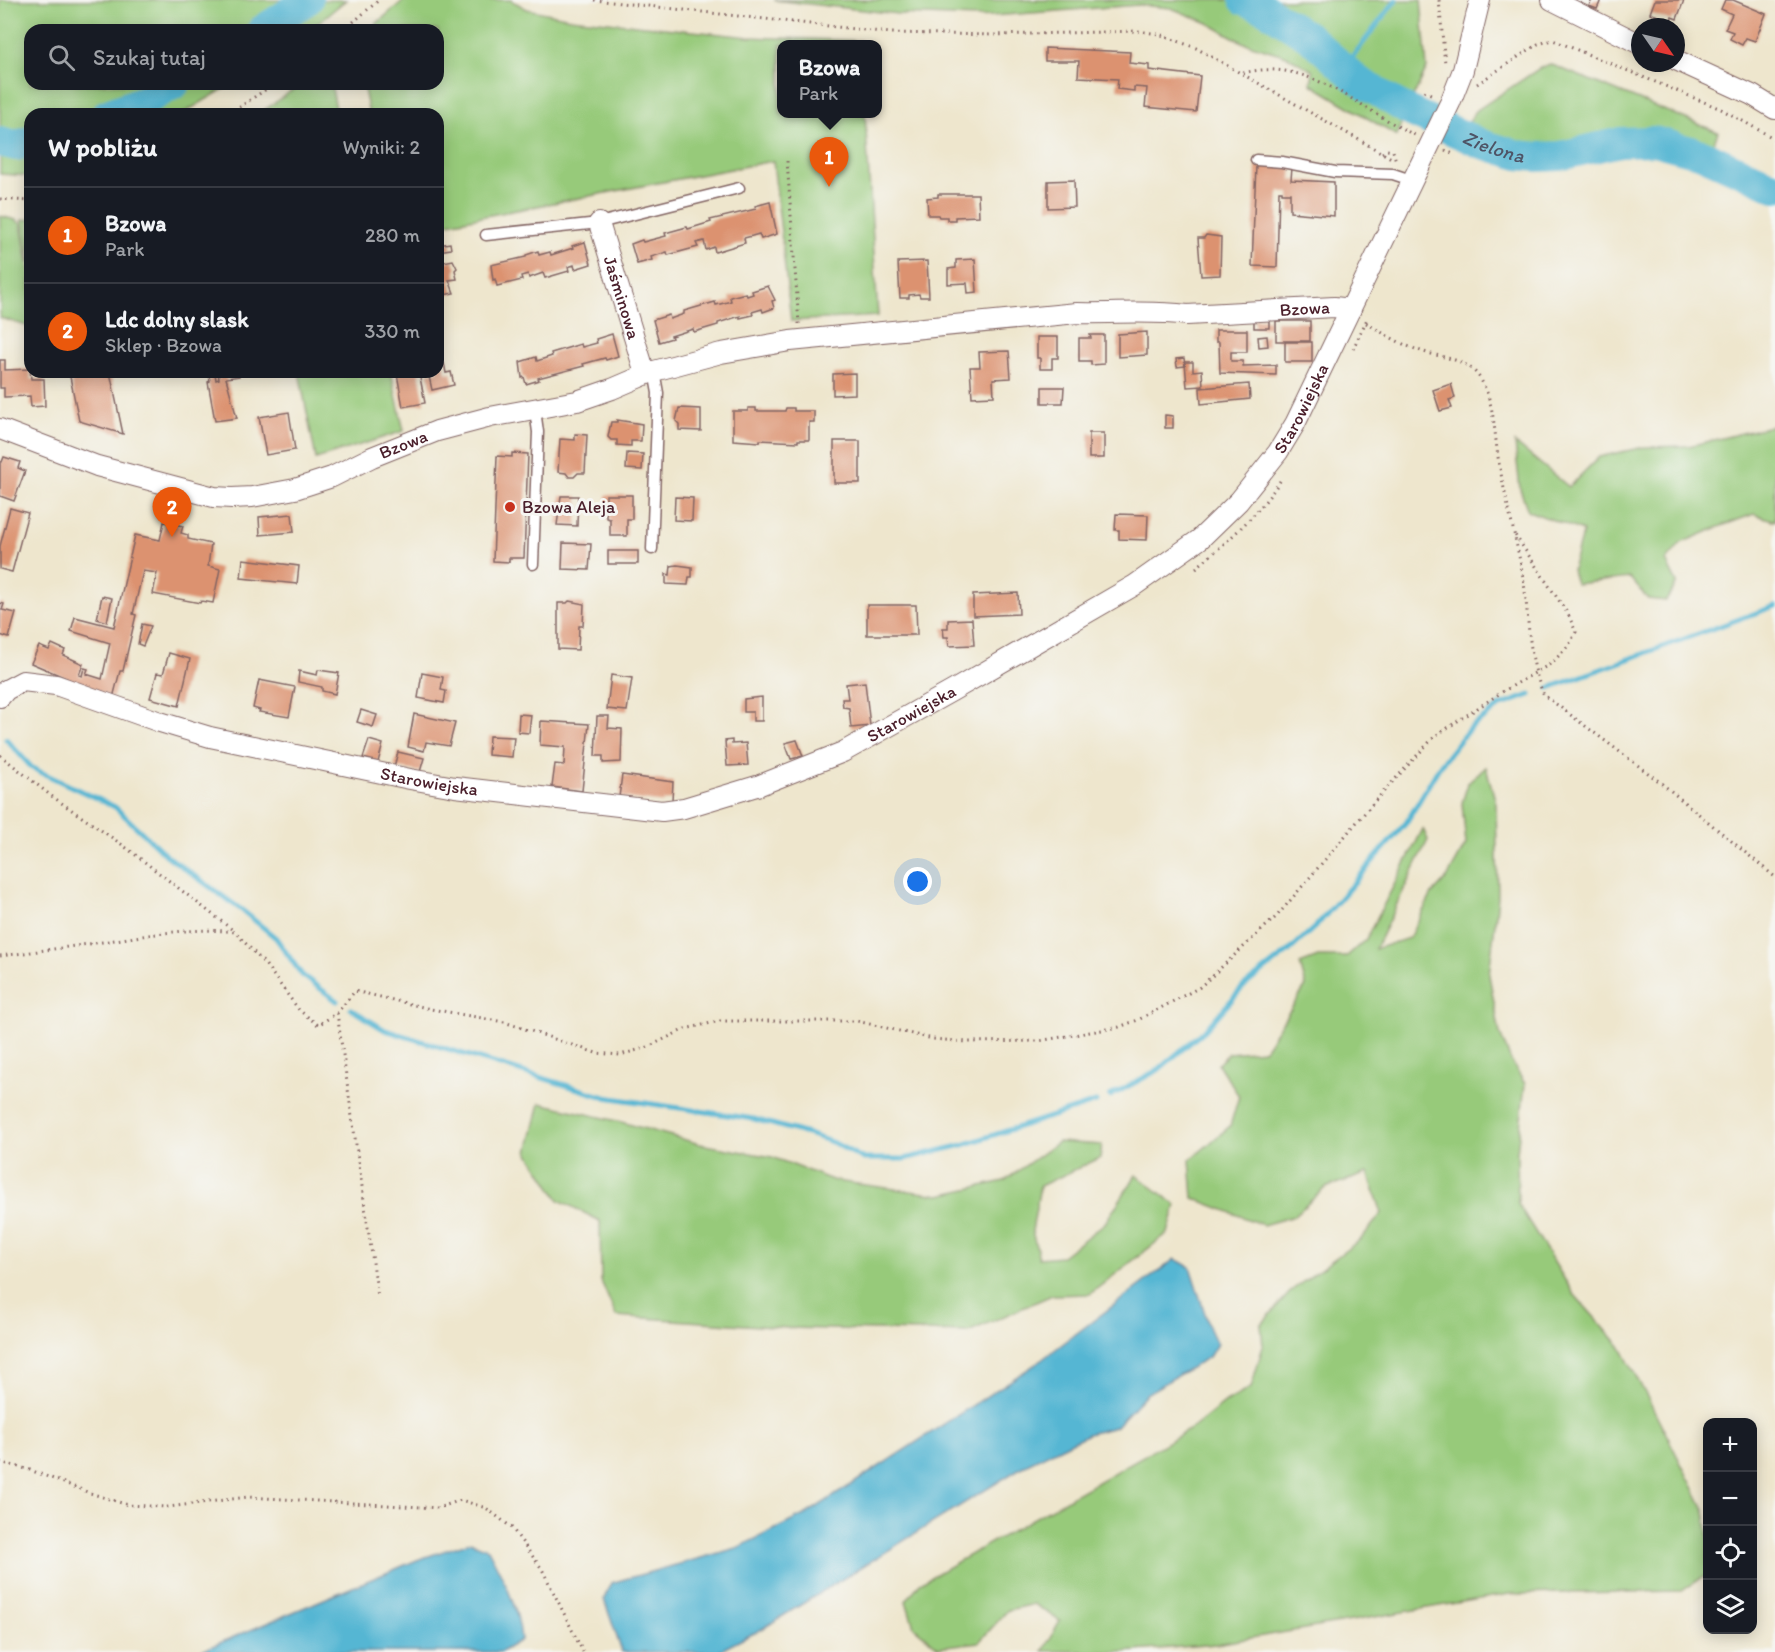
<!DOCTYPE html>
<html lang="pl">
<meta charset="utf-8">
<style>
body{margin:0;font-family:Itim,sans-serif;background:#20242c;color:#f1f3f6}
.controls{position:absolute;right:18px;bottom:18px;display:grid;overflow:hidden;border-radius:12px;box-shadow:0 3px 15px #0003}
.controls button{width:54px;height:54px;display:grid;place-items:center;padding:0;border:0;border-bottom:2px solid #363941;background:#171b24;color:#f1f3f6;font:30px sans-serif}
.compass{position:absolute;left:1631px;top:18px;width:54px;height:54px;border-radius:50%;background:#171b24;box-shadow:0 3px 15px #0003;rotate:124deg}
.you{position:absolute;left:918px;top:882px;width:21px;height:21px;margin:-15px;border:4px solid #fff;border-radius:50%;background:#1a73e8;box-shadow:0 0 0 9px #1a73e833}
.badge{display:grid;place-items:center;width:39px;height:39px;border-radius:50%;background:#ea580c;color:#fff;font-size:20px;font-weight:700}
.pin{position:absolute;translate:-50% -50px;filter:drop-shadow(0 2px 3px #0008)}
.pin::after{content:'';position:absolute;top:32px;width:21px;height:18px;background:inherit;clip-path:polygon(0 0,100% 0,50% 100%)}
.popup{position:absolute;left:777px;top:40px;width:105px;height:78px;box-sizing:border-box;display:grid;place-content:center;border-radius:12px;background:#171b24;filter:drop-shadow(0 2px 4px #0005);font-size:20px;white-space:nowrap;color:#9ea1a6}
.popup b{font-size:22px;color:#f1f3f6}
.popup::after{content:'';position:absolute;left:50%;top:100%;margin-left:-12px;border:12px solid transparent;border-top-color:#171b24}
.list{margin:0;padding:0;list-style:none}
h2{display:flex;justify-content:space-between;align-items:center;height:78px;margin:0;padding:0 24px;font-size:26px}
h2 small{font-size:20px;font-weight:400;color:#9ea1a6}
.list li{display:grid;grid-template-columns:39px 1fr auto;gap:18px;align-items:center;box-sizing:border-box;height:96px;padding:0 24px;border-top:2px solid #363941}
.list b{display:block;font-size:22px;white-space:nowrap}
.list p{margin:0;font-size:20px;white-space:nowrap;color:#9ea1a6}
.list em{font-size:20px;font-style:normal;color:#9ea1a6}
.icon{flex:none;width:33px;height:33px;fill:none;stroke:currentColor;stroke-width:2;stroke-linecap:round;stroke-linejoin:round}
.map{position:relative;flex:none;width:1775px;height:1652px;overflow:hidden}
.search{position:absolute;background:#171b24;box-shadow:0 3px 15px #0003;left:24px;top:24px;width:420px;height:66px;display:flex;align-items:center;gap:15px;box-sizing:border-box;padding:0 21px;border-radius:18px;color:#9ea1a6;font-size:22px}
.panel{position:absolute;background:#171b24;box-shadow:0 3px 15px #0003;left:24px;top:108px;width:420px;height:270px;border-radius:18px}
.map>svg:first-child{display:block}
.green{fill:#97ca7a;stroke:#707452;stroke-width:1.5}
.water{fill:#55b6d3;stroke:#506a7f;stroke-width:1.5}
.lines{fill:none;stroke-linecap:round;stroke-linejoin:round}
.stream{stroke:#55b6d3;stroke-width:5}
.river{stroke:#55b6d3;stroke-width:30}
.building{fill:#dc926f}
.lane-casing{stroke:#836564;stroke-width:13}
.street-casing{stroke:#836564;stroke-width:22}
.path{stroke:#836564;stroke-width:3;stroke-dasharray:1.5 4.5;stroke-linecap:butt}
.lane{stroke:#fff;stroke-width:10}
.street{stroke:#fff;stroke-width:20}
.poi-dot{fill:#c8321e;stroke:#f6f6f2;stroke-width:2}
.labels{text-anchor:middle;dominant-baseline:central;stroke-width:6;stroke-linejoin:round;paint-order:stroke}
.street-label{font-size:18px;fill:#4a1f2b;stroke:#f6f6f2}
.poi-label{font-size:18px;fill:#4a1f2b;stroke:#f6f6f2;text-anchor:start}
.water-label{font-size:20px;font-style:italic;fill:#4e5466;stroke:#f6f6f2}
</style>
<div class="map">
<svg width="1775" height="1652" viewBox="0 0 1775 1652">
<rect width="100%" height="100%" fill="#f6f6f2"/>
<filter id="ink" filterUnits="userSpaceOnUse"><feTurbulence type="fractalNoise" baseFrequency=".0167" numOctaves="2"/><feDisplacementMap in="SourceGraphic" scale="12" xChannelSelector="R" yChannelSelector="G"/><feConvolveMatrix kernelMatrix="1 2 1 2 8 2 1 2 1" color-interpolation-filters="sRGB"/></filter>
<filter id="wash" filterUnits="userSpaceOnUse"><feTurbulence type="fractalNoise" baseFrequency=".008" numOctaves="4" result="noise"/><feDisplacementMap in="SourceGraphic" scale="24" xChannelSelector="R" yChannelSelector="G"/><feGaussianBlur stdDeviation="1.35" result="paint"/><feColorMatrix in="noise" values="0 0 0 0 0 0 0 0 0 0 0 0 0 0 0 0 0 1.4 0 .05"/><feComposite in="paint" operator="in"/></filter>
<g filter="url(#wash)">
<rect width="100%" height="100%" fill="#eee6cd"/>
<g class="green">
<path d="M0,0H346L309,30H30V84H232L182,114H30V176L0,174Z"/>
<path d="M404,0H511L527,9L570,18L749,37L860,41L861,45H781V114H865L878,316L791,321L773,161L438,225V114H369L363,84H438V30H369Z"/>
<path d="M774,0H1421L1427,68L1403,118L1397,136L1311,84L1313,71L1287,56L1242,42L1208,23L1171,8L1138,5L978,17L898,14Z"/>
<path d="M1550,64L1718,132L1712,149C1687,140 1662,130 1635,132C1599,135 1518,160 1485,140C1479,136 1474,129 1468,125L1474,112L1540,68Z"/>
<path d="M301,84H331L337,114H259Z"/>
<path d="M0,216L16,220L21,224L30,274V327L0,318Z"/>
<path d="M30,219V263L22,220Z"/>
<path d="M299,372H391L404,431L316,459Z"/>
<path d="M1775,425V521L1754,514L1716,528L1681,543L1666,561L1677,583L1666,601L1648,599L1630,578L1576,584L1572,570L1583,531L1528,511L1520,489L1515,443L1569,487L1599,457L1644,447L1689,446Z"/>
<path d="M1486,767L1496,803L1498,897L1489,975L1500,1034L1512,1063L1525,1084L1517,1153L1518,1204L1573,1293L1620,1346L1654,1410L1705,1511L1708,1531L1707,1574L1682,1591L1509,1594L1216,1644L1123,1652L1043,1651L1060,1621L1034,1604L1008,1610L979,1642L938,1647L914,1627L906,1601L920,1583L1194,1427L1226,1402L1251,1388L1263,1346L1261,1325L1292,1290L1361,1239L1382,1213L1368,1173L1325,1188L1294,1216L1263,1225L1193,1198L1190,1160L1230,1126L1239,1096L1218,1064L1229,1053L1264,1050L1306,986L1300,964L1318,957H1346L1366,939L1423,829L1428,840L1375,949L1409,938L1432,894L1447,878L1466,844L1462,803L1468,783Z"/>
<path d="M540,1103L621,1122L700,1144L772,1157L835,1181L940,1195L1004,1181L1058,1142L1102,1145L1100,1158L1040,1186L1032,1231L1039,1258L1062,1256L1105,1223L1136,1175L1176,1205L1168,1233L1090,1294L1052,1295L968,1332L787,1328L616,1316L601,1281L600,1221L559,1200L528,1152Z"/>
</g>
<g class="water">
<path d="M1175,1259L1190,1267L1210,1329L1217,1344L1209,1357L1146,1394L1115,1427L1088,1434L1027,1464L762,1629L717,1652H622L604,1599L611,1583L737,1548L808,1513L1036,1364Z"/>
<path d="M470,1542L488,1549C503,1577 519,1608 521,1640L501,1652H198L417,1560Z"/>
</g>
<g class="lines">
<g class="stream">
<path d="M1344,68L1396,0"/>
<path d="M1549,688L1775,606"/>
<path d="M6,739L32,768L115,807L166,855L243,911L276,938L302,975L337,1001"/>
<path d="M351,1009L385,1030L605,1097L754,1119L811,1135L834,1143L864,1159H904L963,1145L1096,1102"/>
<path d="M1110,1096L1158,1070L1205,1030L1244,986L1289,951L1317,925L1406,823L1441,764L1469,729L1500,706L1530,695"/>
</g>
<g class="river">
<path id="s1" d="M1244,0L1265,9L1309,37L1356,79L1407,110L1482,144L1518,155L1537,157L1560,156L1620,142L1654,141L1702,154L1775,187"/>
<path d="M262,30L308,0"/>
<path d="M107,114L152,97L175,84"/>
<path d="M0,142L16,146L30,141"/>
</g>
</g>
<g id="blocks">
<g class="building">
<path d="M1592,0H1601L1597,9L1589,6Z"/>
<path d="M1655,0H1684L1677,19L1672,17L1671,21L1650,13Z"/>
<path d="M1725,0H1733L1766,14L1755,41L1746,38L1742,45L1730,39L1733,32L1725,29L1732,14L1721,9Z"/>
<path d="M1045,48L1130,52L1129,63L1149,65V70L1200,76L1196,112L1145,107L1147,88L1134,87V91L1117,89L1118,79L1078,77L1079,61H1045Z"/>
<path d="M1256,165L1292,167L1291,180L1334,182V216L1290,212V193H1282V191H1279L1277,267L1252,266Z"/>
<path d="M1074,180L1075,207L1048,208V181Z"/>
<path d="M938,194H978L979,216L955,217V220H947V217H939L938,215H928L927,198L938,197Z"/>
<path d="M770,202L777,234L761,239L759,234L752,236L744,238L745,243L715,252L714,247L706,250L704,241L696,243L698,247L668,255L667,252L651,257L652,260L637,264L631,244L642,240L643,242L666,236L665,233L687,227L688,229L711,222L710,220L756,209L755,206Z"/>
<path d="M1206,235L1221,237L1220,275L1201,276L1198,238H1204Z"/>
<path d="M585,242L591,264L575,269L574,265L568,267L569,271L545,278L543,273L529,278L528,274L521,276L522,280L497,286L495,279L493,280L491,265L526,257V255L538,251L539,255L550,252L551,255L573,248L572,246Z"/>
<path d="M450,243L451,249L438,251V245Z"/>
<path d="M975,259L977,292L968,293L967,283L948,284V269L956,268V260Z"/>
<path d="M453,260L457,268L455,270L457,279L449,280L454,293L438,296V263Z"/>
<path d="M927,261L929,297H920L919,294L909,295V298H900L898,262Z"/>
<path d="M768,286L775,300L772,301L774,308L763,312L762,309L752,312L753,315L740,318V316L718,323V325L694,332L693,329L671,336L672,338L659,342L653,320L669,315L670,319L684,314V311L715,302L716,305L724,303L731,301L730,297L746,293L747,296L753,294L752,291Z"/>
<rect x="1254" y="319" width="15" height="9"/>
<rect x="1276" y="321" width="34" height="20"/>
<path d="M1216,330H1247V352H1231V361H1243V366L1276,365V375L1220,373L1219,342H1216Z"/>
<path d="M1147,332V355L1118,357V334Z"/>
<path d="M612,334L618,356L606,360L605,358L583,364L584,366L538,378L539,380L526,384L524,377L522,378L520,362L536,357L537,361L552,356L551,353L581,344L582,347L597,343L596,339Z"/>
<path d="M1090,335H1104V364L1091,365V361H1079V338H1091Z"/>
<path d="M1267,336L1268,346L1259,347L1258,337Z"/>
<path d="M1037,337H1058V358H1052V369H1040V358H1037Z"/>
<rect x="1285" y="342" width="27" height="20"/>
<path d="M1009,351L1011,378L993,379L994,396L972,397L970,367H980L979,352Z"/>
<path d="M1184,358L1185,366L1177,367L1176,359Z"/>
<path d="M0,360H5V370L30,369L31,379H44L45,406L31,407L30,396L4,397V388H0Z"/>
<path d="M1185,362H1193V371L1202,370L1203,386L1187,387Z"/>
<path d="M444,363L446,373L451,372L454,385L432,390L428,372H438V364Z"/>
<path d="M69,372H110L123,434L79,421Z"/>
<path d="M218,372H239V376L226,378L237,418L215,421L208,382L210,381L209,375L215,373L216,380L219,379Z"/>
<path d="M399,372H419L425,403L403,407L397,374Z"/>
<path d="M855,373V394L833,395V374Z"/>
<path d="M1249,384L1250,399L1201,404L1200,388Z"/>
<path d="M1451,384L1455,398L1449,400L1452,408L1440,411L1433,390Z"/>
<path d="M1042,387H1064L1063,403H1042Z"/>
<path d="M679,408L701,409V431L679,430V424L676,421Z"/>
<path d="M748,408H756V411H785L786,408H794V411H814V422H809V440H798V442L760,440V442L733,440V411H748Z"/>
<path d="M289,412L295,450L266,455L259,417Z"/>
<path d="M1165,415L1173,416V428H1165Z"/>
<path d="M617,420L642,424L641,441H631V446L617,445V440H611L608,437L611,422H617Z"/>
<rect x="1089" y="433" width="15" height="25"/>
<path d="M575,434L587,435L585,473H578L574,477H569L566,473L558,472L560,439L575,440Z"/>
<rect x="834" y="441" width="26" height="42"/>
<path d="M512,453L528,454L524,558H509V562L493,561L497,456L512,457Z"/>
<path d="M627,453L643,454L642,470L626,469Z"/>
<path d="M4,457L20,462L18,468L25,471L14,501L0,496V462H2Z"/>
<path d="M606,495H632V519H627V536H610V519L606,518Z"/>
<path d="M561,496H578L577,526L557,525Z"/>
<path d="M675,497L693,498L692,521L674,520Z"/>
<path d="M10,508L28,513L12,572L0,569V546Z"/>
<path d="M292,514L294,532L260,535L259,517Z"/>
<path d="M1116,514L1148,515L1147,540L1119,539V530H1115Z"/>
<path d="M164,522L183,526L181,533L188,535V539L211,544L208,566L220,569L213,603L201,601L200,603L153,594L157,573L143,571L133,614L136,615L123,671H120L113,698L31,663L39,646L49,650L52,644L65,650L63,655L83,664L79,675L82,676L84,668L88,669L86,674L102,679L110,643L71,631L75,617L114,627L135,535L160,540Z"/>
<path d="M563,543L591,544L589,570L562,569Z"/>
<rect x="608" y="551" width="30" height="13"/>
<path d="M243,559L299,566L297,584L241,578Z"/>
<path d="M677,565L692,567V577H689L688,585L666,584V574L670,575L671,566Z"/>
<path d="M1018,593L1019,614L973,616V595Z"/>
<path d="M102,596L112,598L107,622L97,619Z"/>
<path d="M569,601L584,604L583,626H579L578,650L558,649V603H567Z"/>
<path d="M0,603L4,604L2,610L16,613L9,638L0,635Z"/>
<path d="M867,605H916L917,635H867Z"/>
<path d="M972,619L974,645L949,646L948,637H944L943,628H948V620Z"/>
<path d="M142,624L151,626L143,646L138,644Z"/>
<path d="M169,653L190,659L179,706L150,698L157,673L163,674Z"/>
<path d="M318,670L339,673L335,694L322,691V687L298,682L299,671L317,675Z"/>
<path d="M422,673L443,677L441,690L446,691L444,703L418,698Z"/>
<path d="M611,675L632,678L627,711L607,709Z"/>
<path d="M259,680L295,687L289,717L259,712L260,710L253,708Z"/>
<path d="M865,682L870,726L851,728L849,708L843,707L842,699H848L846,684Z"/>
<path d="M762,697V721H753V712H744V699Z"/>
<path d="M361,710L377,715L373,727L357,722Z"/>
<path d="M414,714L455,723L449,746L426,742L424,751L408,747Z"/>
<path d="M519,714L531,715L529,733L518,732Z"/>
<path d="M597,716H609L608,728L622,729L621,762L603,763V756H595Z"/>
<path d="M541,721L589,724L582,791L552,787L555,764L564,765L565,747L540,745Z"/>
<path d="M489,736L514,737L512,757L488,755Z"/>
<path d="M369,740L383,744L378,762L363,758Z"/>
<path d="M732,740V744L746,743L748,765L727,766L725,741Z"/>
<path d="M797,740L803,756L791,759L785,743Z"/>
<path d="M398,752L424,758L420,772L394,767Z"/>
<path d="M622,775L673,782L672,800L663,801V803L619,797Z"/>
</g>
</g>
</g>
<g filter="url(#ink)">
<use href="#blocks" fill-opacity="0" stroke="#836564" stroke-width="1.5"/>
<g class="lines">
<defs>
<g id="lane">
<path d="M1256,160L1282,162L1335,172L1393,174L1411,180"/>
<path d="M486,235L599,223L739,188"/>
<path d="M652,549L658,393L654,371"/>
<path d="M533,564L538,432L535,410"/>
</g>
<g id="street">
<path d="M1552,0L1640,44"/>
<path d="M1676,60L1752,95L1775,109"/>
<path id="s2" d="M599,223L645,373"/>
<path id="s3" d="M0,429L97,466L214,497L232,498L252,497L295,489L332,477L372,457L437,431L490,417L577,401L612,389L654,371L721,353L790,341L1077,313C1114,314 1151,310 1187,315L1334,307L1351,309"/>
<path id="s4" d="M0,697L6,690L23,681L56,685L160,722L210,737L410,779L455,787L662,811L684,808L760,785L843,752L952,691L1135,585L1200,539L1239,501L1278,452L1295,424L1450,103L1463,70L1480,0"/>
</g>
</defs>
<use href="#lane" class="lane-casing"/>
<use href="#street" class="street-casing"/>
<g class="path">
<path d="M594,0L891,33L995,35L1138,31L1159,34L1196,48L1393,159"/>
<path d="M1439,0L1445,64"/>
<path d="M344,30L379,0"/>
<path d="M1243,73C1309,56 1360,110 1415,135"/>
<path d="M1477,84L1538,44L1553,40L1721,109L1775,139"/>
<path d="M1424,91L1433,95"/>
<path d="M229,114L274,84"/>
<path d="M1445,150L1455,155"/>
<path d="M1382,153L1387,150L1393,151L1396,161"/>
<path d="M787,161L799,324"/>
<path d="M0,199L30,201"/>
<path d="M1366,323C1383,333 1400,344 1418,350C1436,357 1460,357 1474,371C1494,391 1494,430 1498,457C1505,499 1517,541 1524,583C1529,619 1528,661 1544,695L1660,782L1775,877"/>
<path d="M1353,349L1368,317"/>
<path d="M1196,568C1228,541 1259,514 1282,478"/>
<path d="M0,755L50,795L124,846L234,931"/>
<path d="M0,956C39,951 77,946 115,940C155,934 195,927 235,932L265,964L299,1010L318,1025L337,1013L355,991L431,1009L504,1022L596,1053L620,1055L648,1047L685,1029L720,1021H857L933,1039L967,1042L1039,1041L1119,1027L1138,1020L1200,987L1277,916L1374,802L1435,736L1502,692L1552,663L1569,645L1576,632L1568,614L1513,532"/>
<path d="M337,1013L378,1297"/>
<path d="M0,1462L30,1470L90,1493L128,1505L168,1507L248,1497L438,1508L461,1500L486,1508L511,1527L542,1569L583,1652"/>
</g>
<use href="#lane" class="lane"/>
<use href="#street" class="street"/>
</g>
</g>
<circle class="poi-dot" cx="510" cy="507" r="6"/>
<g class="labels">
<g class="street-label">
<text stroke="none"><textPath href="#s2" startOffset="78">Jaśminowa</textPath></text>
<text stroke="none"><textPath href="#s3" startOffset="1342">Bzowa</textPath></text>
<text stroke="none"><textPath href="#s4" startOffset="1456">Starowiejska</textPath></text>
<text stroke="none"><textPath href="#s3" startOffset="424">Bzowa</textPath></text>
<text stroke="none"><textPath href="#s4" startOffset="952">Starowiejska</textPath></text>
<text stroke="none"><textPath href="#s4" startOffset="448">Starowiejska</textPath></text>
</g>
<g class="poi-label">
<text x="522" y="507">Bzowa Aleja</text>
</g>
<g class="water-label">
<text stroke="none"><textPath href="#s1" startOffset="292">Zielona</textPath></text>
</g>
</g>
</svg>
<div class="controls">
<button>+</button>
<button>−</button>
<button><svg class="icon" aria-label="locate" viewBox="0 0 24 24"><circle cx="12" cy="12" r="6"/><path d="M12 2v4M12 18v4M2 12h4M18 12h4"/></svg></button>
<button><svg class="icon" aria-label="layers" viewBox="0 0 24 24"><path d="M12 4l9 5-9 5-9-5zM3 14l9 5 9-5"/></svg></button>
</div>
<svg class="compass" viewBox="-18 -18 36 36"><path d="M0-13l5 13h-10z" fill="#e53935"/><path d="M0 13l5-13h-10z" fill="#9ea1a6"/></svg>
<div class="you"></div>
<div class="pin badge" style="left:829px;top:187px">1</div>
<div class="popup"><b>Bzowa</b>Park</div>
<div class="pin badge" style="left:172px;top:537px">2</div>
<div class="search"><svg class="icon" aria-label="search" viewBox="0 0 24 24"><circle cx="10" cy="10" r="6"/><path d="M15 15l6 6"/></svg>Szukaj tutaj</div>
<section class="panel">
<h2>W pobliżu<small>Wyniki: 2</small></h2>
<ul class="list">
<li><span class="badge">1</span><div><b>Bzowa</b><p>Park</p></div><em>280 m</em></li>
<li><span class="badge">2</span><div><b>Ldc dolny slask</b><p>Sklep · Bzowa</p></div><em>330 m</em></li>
</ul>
</section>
</div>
